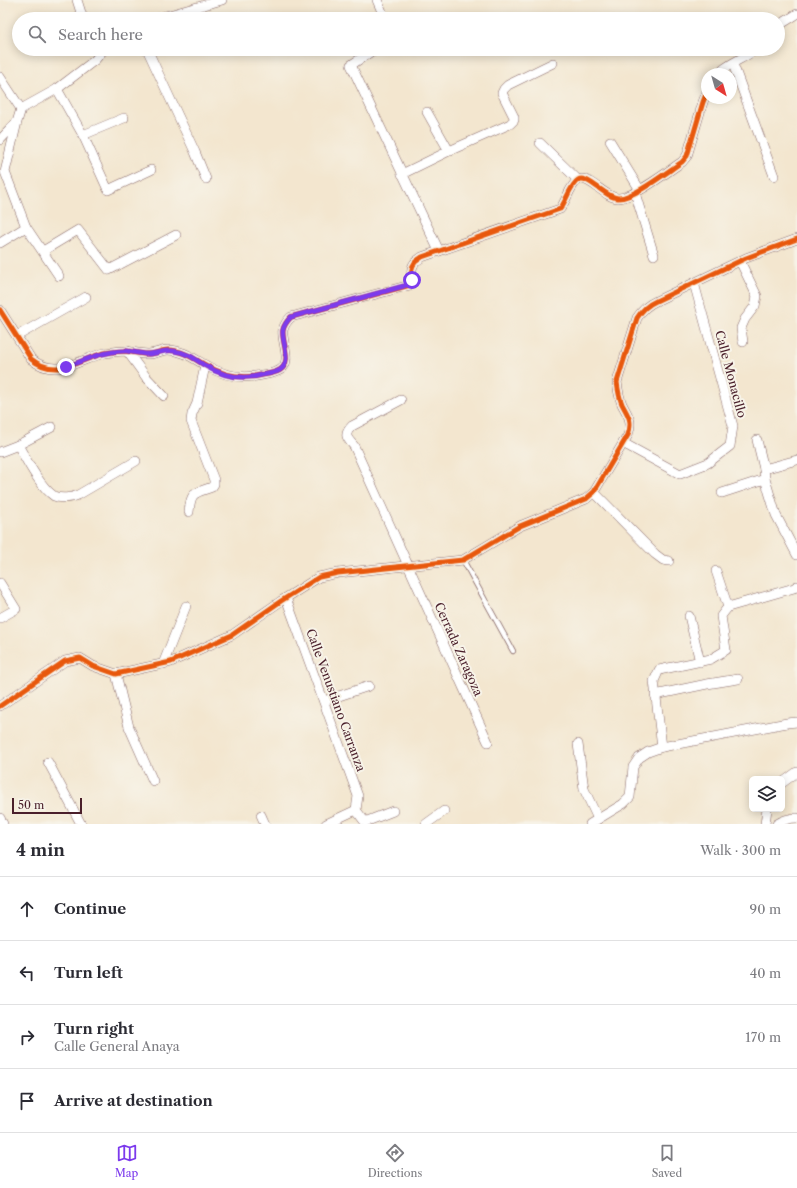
<!DOCTYPE html>
<meta charset="utf-8">
<style>
body{margin:0;font-family:"Libre Caslon Text",serif;background:#f2f2f3;color:#2b2b33}
.controls{position:absolute;right:12px;bottom:12px;display:grid;overflow:hidden;border-radius:6px;box-shadow:0 2px 10px #0003}
.controls button{width:36px;height:36px;display:grid;place-items:center;padding:0;border:0;border-bottom:1px solid #e1e1e2;background:#fff;color:#2b2b33;font:20px sans-serif}
.compass{position:absolute;left:701px;top:68px;width:36px;height:36px;border-radius:50%;background:#fff;box-shadow:0 2px 10px #0003;rotate:143deg}
.scale{position:absolute;left:12px;bottom:10px;width:70px;box-sizing:border-box;padding-left:4px;border:2px solid #4a1f2b;border-top:0;font-size:11px;line-height:14px;white-space:nowrap;color:#4a1f2b;-webkit-text-stroke:3px #f7f3e8;paint-order:stroke}
.stop{position:absolute;width:12px;height:12px;margin:-9px;border:3px solid #7c3aed;border-radius:50%;background:#fff}
.stop.end{background:#7c3aed;border-color:#fff;box-shadow:0 1px 4px #0008}
.list{margin:0;padding:0;list-style:none}
h2{display:flex;justify-content:space-between;align-items:center;height:52px;margin:0;padding:0 16px;font-size:17px}
h2 small{font-size:13px;font-weight:400;color:#7c7c81}
.list li{display:grid;grid-template-columns:26px 1fr auto;gap:12px;align-items:center;box-sizing:border-box;height:64px;padding:0 16px;border-top:1px solid #e1e1e2}
.list b{display:block;font-size:15px;white-space:nowrap}
.list p{margin:0;font-size:13px;white-space:nowrap;color:#7c7c81}
.list em{font-size:13px;font-style:normal;color:#7c7c81}
.icon{flex:none;width:22px;height:22px;fill:none;stroke:currentColor;stroke-width:2;stroke-linecap:round;stroke-linejoin:round}
.map{position:relative;flex:none;width:797px;height:824px;overflow:hidden}
.search{position:absolute;background:#fff;box-shadow:0 2px 10px #0003;left:12px;right:12px;top:12px;height:44px;display:flex;align-items:center;gap:10px;box-sizing:border-box;padding:0 14px;border-radius:22px;color:#7c7c81;font-size:15px}
.sheet{height:308px;background:#fff}
nav{display:flex;justify-content:space-around;align-items:center;box-sizing:border-box;height:56px;border-top:1px solid #e1e1e2;background:#fff;font-size:11px;color:#7c7c81}
nav a{display:grid;justify-items:center;gap:2px}
nav .on{color:#7c3aed}
.map>svg:first-child{display:block}
.lines{fill:none;stroke-linecap:round;stroke-linejoin:round}
.lane-casing{stroke:#856564;stroke-width:6}
.street-casing{stroke:#856564;stroke-width:10}
.lane{stroke:#fff;stroke-width:4.5}
.street{stroke:#fff;stroke-width:9}
.cycleway-casing{stroke:#f7f3e8;stroke-width:8}
.cycleway{stroke:#e8590c;stroke-width:5}
.route{stroke:#7c3aed;stroke-width:5}
.labels{text-anchor:middle;dominant-baseline:central;stroke-width:4;stroke-linejoin:round;paint-order:stroke}
.street-label{font-size:12px;fill:#4a1f2b;stroke:#f7f3e8}
</style>
<div class="map">
<svg width="797" height="824" viewBox="0 0 797 824">
<rect width="100%" height="100%" fill="#f7f3e8"/>
<filter id="ink" filterUnits="userSpaceOnUse"><feTurbulence type="fractalNoise" baseFrequency=".025" numOctaves="2"/><feDisplacementMap in="SourceGraphic" scale="8" xChannelSelector="R" yChannelSelector="G"/><feConvolveMatrix kernelMatrix="1 2 1 2 8 2 1 2 1" color-interpolation-filters="sRGB"/></filter>
<filter id="wash" filterUnits="userSpaceOnUse"><feTurbulence type="fractalNoise" baseFrequency=".012" numOctaves="4" result="noise"/><feDisplacementMap in="SourceGraphic" scale="16" xChannelSelector="R" yChannelSelector="G"/><feGaussianBlur stdDeviation="0.9" result="paint"/><feColorMatrix in="noise" values="0 0 0 0 0 0 0 0 0 0 0 0 0 0 0 0 0 1.4 0 .05"/><feComposite in="paint" operator="in"/></filter>
<g filter="url(#wash)">
<rect width="100%" height="100%" fill="#f3e6cf"/>
</g>
<g filter="url(#ink)">
<g class="lines">
<defs>
<path id="lane" d="M463,560L513,651"/>
<g id="street">
<path d="M77,0L83,19"/>
<path d="M377,0L383,14L386,19"/>
<path d="M155,19L222,0"/>
<path d="M778,26L797,14"/>
<path d="M147,49L195,152L206,179"/>
<path d="M375,49L351,65L439,251"/>
<path d="M733,64L774,176"/>
<path d="M718,74C728,63 744,59 756,49"/>
<path d="M0,77L21,109"/>
<path d="M57,89L83,135L108,190L151,170"/>
<path d="M427,112L449,151"/>
<path d="M83,135L124,118"/>
<path d="M0,140L16,123"/>
<path d="M610,141L640,190"/>
<path d="M540,143L578,180"/>
<path d="M402,174L449,151L510,124L514,120V117L502,93L504,89L508,85L553,63"/>
<path d="M635,193L654,255"/>
<path d="M26,227L59,276"/>
<path d="M0,243L26,227L5,172L17,122L21,109L57,89L95,60L104,49"/>
<path d="M43,251L78,230L109,270L176,235"/>
<path d="M740,261L757,296L755,306L745,319L741,328L743,342"/>
<path d="M0,310L31,359C57,380 79,359 105,353C112,352 120,351 126,351C133,352 140,354 147,354C154,355 161,350 168,350C183,350 194,359 207,366C224,376 243,379 262,375C268,374 275,373 280,370C293,362 281,341 283,330C284,325 287,321 291,317L410,285C414,278 409,270 414,264C415,261 420,259 422,257L560,209C566,202 570,185 578,180C588,174 605,198 618,198C633,199 668,171 682,162L687,156L703,102L707,92"/>
<path d="M17,336L86,297"/>
<path d="M127,351L146,377L164,396"/>
<path d="M401,400L352,426C343,435 347,438 354,446L488,742"/>
<path d="M757,440L764,469L765,479L776,515L797,555"/>
<path d="M623,443L680,474L708,463L730,446L733,426L694,283"/>
<path d="M18,445C26,459 40,487 54,496C60,499 72,498 78,495L136,461"/>
<path d="M0,452L18,445L52,427"/>
<path d="M764,469L797,460"/>
<path d="M594,492L655,554L663,560L669,561"/>
<path d="M722,493L765,479"/>
<path d="M189,512C191,491 194,494 212,487L214,484V480L191,421L192,414L197,403L205,366"/>
<path d="M716,571L728,607"/>
<path d="M0,583L16,609L0,618"/>
<path d="M286,598L358,796L356,810"/>
<path d="M689,616L700,662"/>
<path d="M163,664L186,606"/>
<path d="M116,674L129,727L153,781"/>
<path d="M655,695L707,684L738,679"/>
<path d="M324,701L369,686"/>
<path d="M0,706L65,661L80,658L93,666L116,674L171,662L232,635L281,601L319,577L338,573L463,560L520,526L586,499L594,492L628,435C633,420 628,416 622,404C619,397 618,390 617,382L637,318C642,310 647,305 656,301L746,258L797,239"/>
<path d="M578,744L584,789L598,819"/>
<path d="M662,747L654,681L659,670L711,659L726,650L721,616L728,607L794,588L797,586"/>
<path d="M48,762L81,824"/>
<path d="M782,783L797,772"/>
<path d="M356,810L365,822L393,811"/>
<path d="M261,815L265,824"/>
<path d="M0,818L3,824"/>
<path d="M326,824L356,810"/>
<path d="M426,824L444,811"/>
<path d="M590,824L623,804L630,797L633,767L639,758L648,752L662,747L787,723L797,722"/>
<path d="M765,824L767,809"/>
<path d="M777,824C783,820 790,818 797,818"/>
</g>
</defs>
<use href="#lane" class="lane-casing"/>
<use href="#street" class="street-casing"/>
<use href="#lane" class="lane"/>
<use href="#street" class="street"/>
<defs>
<g id="cycleway">
<path d="M0,310L31,359C57,380 79,359 105,353C112,352 120,351 126,351C133,352 140,354 147,354C154,355 161,350 168,350C183,350 194,359 207,366C224,376 243,379 262,375C268,374 275,373 280,370C293,362 281,341 283,330C284,325 287,321 291,317L410,285C414,278 409,270 414,264C415,261 420,259 422,257L560,209C566,202 570,185 578,180C588,174 605,198 618,198C633,199 668,171 682,162L687,156L703,102L707,92"/>
<path d="M0,706L65,661L80,658L93,666L116,674L171,662L232,635L281,601L319,577L338,573L463,560L520,526L586,499L594,492L628,435C633,420 628,416 622,404C619,397 618,390 617,382L637,318C642,310 647,305 656,301L746,258L797,239"/>
</g>
</defs>
<use href="#cycleway" class="cycleway-casing"/>
<use href="#cycleway" class="cycleway"/>
</g>
</g>
<g class="lines" filter="url(#ink)">
<path class="route" d="M66,367C85,360 106,350 127,351C134,352 141,354 148,354C157,354 165,349 174,351C186,352 195,359 204,365C222,376 242,380 262,375C268,374 275,373 280,370C293,361 281,342 283,330C284,325 287,321 291,317L404,286L410,284L412,280"/>
</g>
<g class="labels">
<g class="street-label">
<text transform="translate(731 374) rotate(75)">Calle Monacillo</text>
<text transform="translate(459 649) rotate(66)">Cerrada Zaragoza</text>
<text transform="translate(336 700) rotate(70)">Calle Venustiano Carranza</text>
</g>
</g>
</svg>
<div class="controls">
<button><svg class="icon" aria-label="layers" viewBox="0 0 24 24"><path d="M12 4l9 5-9 5-9-5zM3 14l9 5 9-5"/></svg></button>
</div>
<svg class="compass" viewBox="-18 -18 36 36"><path d="M0-13l5 13h-10z" fill="#e53935"/><path d="M0 13l5-13h-10z" fill="#7c7c81"/></svg>
<div class="scale">50 m</div>
<div class="stop" style="left:412px;top:280px"></div>
<div class="stop end" style="left:66px;top:367px"></div>
<div class="search"><svg class="icon" aria-label="search" viewBox="0 0 24 24"><circle cx="10" cy="10" r="6"/><path d="M15 15l6 6"/></svg>Search here</div>
</div>
<section class="sheet">
<h2>4 min<small>Walk · 300 m</small></h2>
<ul class="list">
<li><svg class="icon" aria-label="ahead" viewBox="0 0 24 24"><path d="M12 20V5M6 11l6-6 6 6"/></svg><div><b>Continue</b></div><em>90 m</em></li>
<li><svg class="icon" aria-label="left" viewBox="0 0 24 24"><path d="M17 20v-9H6M10 6l-5 5 5 5"/></svg><div><b>Turn left</b></div><em>40 m</em></li>
<li><svg class="icon" aria-label="right" viewBox="0 0 24 24"><path d="M7 20v-9h11M14 6l5 5-5 5"/></svg><div><b>Turn right</b><p>Calle General Anaya</p></div><em>170 m</em></li>
<li><svg class="icon" aria-label="arrive" viewBox="0 0 24 24"><path d="M6 21V4h12l-3 4 3 4H6"/></svg><div><b>Arrive at destination</b></div></li>
</ul>
</section>
<nav>
<a class="on"><svg class="icon" aria-label="map" viewBox="0 0 24 24"><path d="M3 6l6-2 6 2 6-2v14l-6 2-6-2-6 2zM9 4v14M15 6v14"/></svg>Map</a>
<a><svg class="icon" aria-label="directions" viewBox="0 0 24 24"><path d="M12 3l9 9-9 9-9-9zM9 14v-3h6M13 9l2 2-2 2"/></svg>Directions</a>
<a><svg class="icon" aria-label="saved" viewBox="0 0 24 24"><path d="M7 4h10v16l-5-4-5 4z"/></svg>Saved</a>
</nav>
